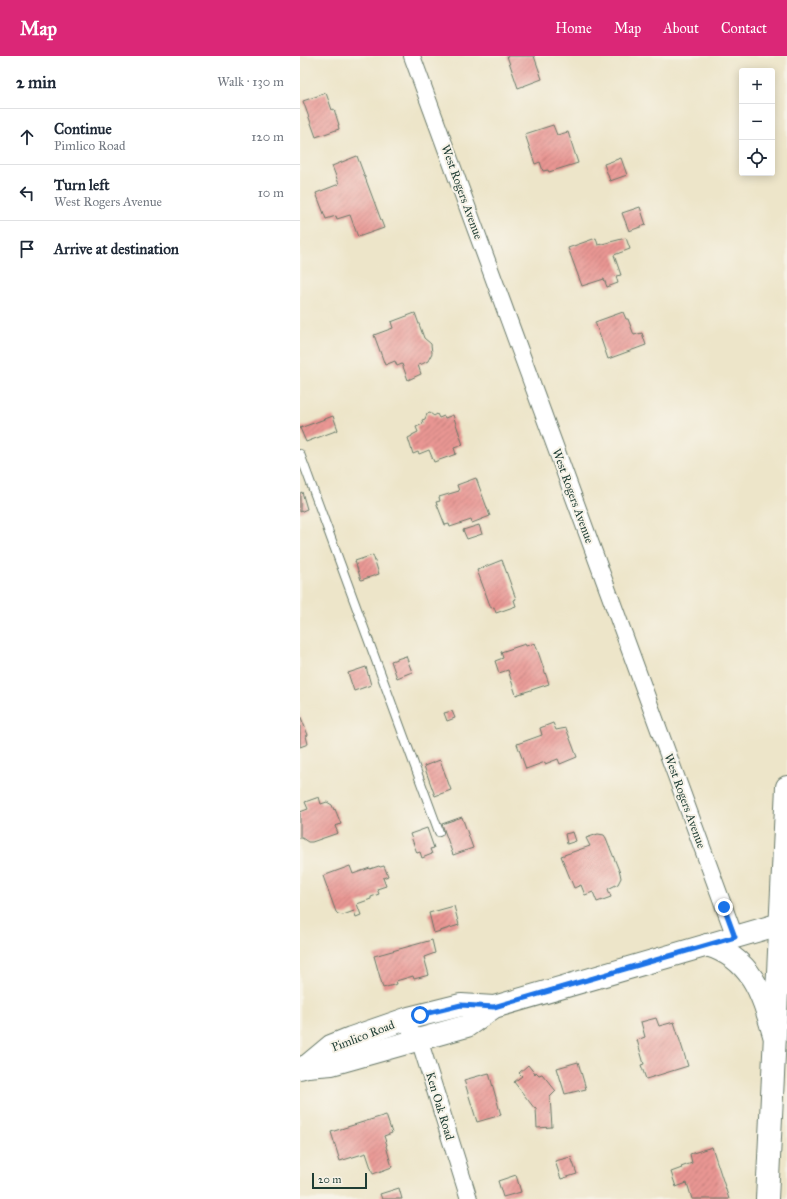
<!DOCTYPE html>
<meta charset="utf-8">
<style>
body{margin:0;font-family:"IM FELL Great Primer",serif;background:#f2f2f3;color:#1f2937}
.controls{position:absolute;right:12px;top:12px;display:grid;overflow:hidden;border-radius:4px;box-shadow:0 2px 10px #0003}
.controls button{width:36px;height:36px;display:grid;place-items:center;padding:0;border:0;border-bottom:1px solid #e0e1e3;background:#fff;color:#1f2937;font:20px sans-serif}
.scale{position:absolute;left:12px;bottom:10px;width:55px;box-sizing:border-box;padding-left:4px;border:2px solid #1f3d34;border-top:0;font-size:11px;line-height:14px;white-space:nowrap;color:#1f3d34;-webkit-text-stroke:3px #f7f3e8;paint-order:stroke}
.stop{position:absolute;width:12px;height:12px;margin:-9px;border:3px solid #1a73e8;border-radius:50%;background:#fff}
.stop.end{background:#1a73e8;border-color:#fff;box-shadow:0 1px 4px #0008}
.list{margin:0;padding:0;list-style:none}
h2{display:flex;justify-content:space-between;align-items:center;height:52px;margin:0;padding:0 16px;font-size:17px}
h2 small{font-size:13px;font-weight:400;color:#747a83}
.list li{display:grid;grid-template-columns:26px 1fr auto;gap:12px;align-items:center;box-sizing:border-box;height:56px;padding:0 16px;border-top:1px solid #e0e1e3}
.list b{display:block;font-size:15px;white-space:nowrap}
.list p{margin:0;font-size:13px;white-space:nowrap;color:#747a83}
.list em{font-size:13px;font-style:normal;color:#747a83}
.icon{flex:none;width:22px;height:22px;fill:none;stroke:currentColor;stroke-width:2;stroke-linecap:round;stroke-linejoin:round}
.map{position:relative;flex:none;width:487px;height:1143px;overflow:hidden}
header{display:flex;align-items:center;gap:24px;box-sizing:border-box;height:56px;padding:0 20px;background:#db2777;color:#fff}
header strong{font-size:19px}
nav{display:flex;gap:22px;margin-inline-start:auto;font-size:14px}
main{display:flex}
aside{flex:1;background:#fff}
.map>svg:first-child{display:block}
.building{fill:url(#building-hatch)}
.lines{fill:none;stroke-linecap:round;stroke-linejoin:round}
.lane-casing{stroke:#677868;stroke-width:10}
.street-casing{stroke:#677868;stroke-width:18}
.secondary-casing{stroke:#677868;stroke-width:24}
.primary-casing{stroke:#677868;stroke-width:24}
.lane{stroke:#fff;stroke-width:8}
.street{stroke:#fff;stroke-width:16}
.secondary{stroke:#fff;stroke-width:22}
.primary{stroke:#fff;stroke-width:22}
.route{stroke:#1a73e8;stroke-width:5}
.labels{text-anchor:middle;dominant-baseline:central;stroke-width:4;stroke-linejoin:round;paint-order:stroke}
.street-label{font-size:12px;fill:#1f3d34;stroke:#f7f3e8}
</style>
<header>
<strong>Map</strong>
<nav><a>Home</a><a>Map</a><a>About</a><a>Contact</a></nav>
</header>
<main>
<aside>
<h2>2 min<small>Walk · 130 m</small></h2>
<ul class="list">
<li><svg class="icon" aria-label="ahead" viewBox="0 0 24 24"><path d="M12 20V5M6 11l6-6 6 6"/></svg><div><b>Continue</b><p>Pimlico Road</p></div><em>120 m</em></li>
<li><svg class="icon" aria-label="left" viewBox="0 0 24 24"><path d="M17 20v-9H6M10 6l-5 5 5 5"/></svg><div><b>Turn left</b><p>West Rogers Avenue</p></div><em>10 m</em></li>
<li><svg class="icon" aria-label="arrive" viewBox="0 0 24 24"><path d="M6 21V4h12l-3 4 3 4H6"/></svg><div><b>Arrive at destination</b></div></li>
</ul>
</aside>
<div class="map">
<svg width="487" height="1143" viewBox="0 0 487 1143">
<defs>
<pattern id="building-hatch" width="6" height="6" patternUnits="userSpaceOnUse"><rect width="6" height="6" fill="#e99693"/><path d="M-1 1l2-2M0 6l6-6M5 7l2-2" fill="none" stroke="#bc7c79"/></pattern>
</defs>
<rect width="100%" height="100%" fill="#f7f3e8"/>
<filter id="ink" filterUnits="userSpaceOnUse"><feTurbulence type="fractalNoise" baseFrequency=".025" numOctaves="2"/><feDisplacementMap in="SourceGraphic" scale="8" xChannelSelector="R" yChannelSelector="G"/><feConvolveMatrix kernelMatrix="1 2 1 2 8 2 1 2 1" color-interpolation-filters="sRGB"/></filter>
<filter id="wash" filterUnits="userSpaceOnUse"><feTurbulence type="fractalNoise" baseFrequency=".012" numOctaves="4" result="noise"/><feDisplacementMap in="SourceGraphic" scale="16" xChannelSelector="R" yChannelSelector="G"/><feGaussianBlur stdDeviation="0.9" result="paint"/><feColorMatrix in="noise" values="0 0 0 0 0 0 0 0 0 0 0 0 0 0 0 0 0 1.4 0 .05"/><feComposite in="paint" operator="in"/></filter>
<g filter="url(#wash)">
<rect width="100%" height="100%" fill="#ede5c9"/>
<g id="blocks">
<g class="building">
<path d="M207,0H234L242,23L218,32Z"/>
<path d="M26,37L32,54L34,53L39,69H38L39,73L16,81L3,45Z"/>
<path d="M253,69L257,79L268,76L278,107L249,116L248,114L243,115L240,106L235,108L225,78Z"/>
<path d="M57,100L84,172L58,181L50,159L37,163L36,160L26,163L16,137L39,128L32,110Z"/>
<path d="M321,102L327,119L310,125L304,108Z"/>
<path d="M340,151L346,169L329,175L322,157Z"/>
<path d="M296,182L298,189L326,182L330,193L314,199L321,219L316,220L318,227L307,231L304,223L282,230L268,192Z"/>
<path d="M323,256L326,263H328L334,279L342,277L346,289L308,303L295,266Z"/>
<path d="M115,257L124,282L131,288L132,297L128,305L122,308L118,309L121,318L108,324L102,308L97,310L95,305L85,309L74,279L93,272L91,266Z"/>
<path d="M130,357L134,360L137,358L139,362L144,360L145,362L153,359L163,389L154,392L156,398L134,406L129,394L119,398L118,396L113,398L108,382L112,380V379L118,376L116,371L123,368L122,364L125,363L127,358Z"/>
<path d="M33,360L38,374L6,386L0,372Z"/>
<path d="M176,422L190,460L172,467L171,464L150,471L149,468L145,469L136,446L140,445L139,441L159,435L157,429Z"/>
<path d="M2,436L7,453L0,456V437Z"/>
<path d="M179,469L182,478L167,483L163,474Z"/>
<path d="M73,499L79,518L61,524L55,505Z"/>
<path d="M202,504L216,543L214,544L216,550L196,557L194,551L191,552L177,514Z"/>
<path d="M235,587L249,628L216,639L208,614L199,617L195,605L203,602L201,596L225,588L226,590Z"/>
<path d="M106,600L112,616L97,622L91,605Z"/>
<path d="M66,611L71,629L54,635L48,617Z"/>
<path d="M152,655L155,662L147,665L144,657Z"/>
<path d="M0,659L8,679L6,680L8,688L0,691Z"/>
<path d="M253,667L256,674L266,672L277,701L260,708L258,703L245,708V706L226,713L217,688L242,679L240,672Z"/>
<path d="M140,704L151,734L135,740L124,710Z"/>
<path d="M19,741L21,748L27,746L32,749L34,754L35,753L41,768L35,770L38,777L12,786H8L2,782H0V756L8,753L5,746Z"/>
<path d="M162,761L173,792L153,799L142,768Z"/>
<path d="M127,772L134,792L130,793L132,798L122,802L120,796L117,797L110,778Z"/>
<path d="M273,776L276,785L267,788L265,778Z"/>
<path d="M298,778L304,779L306,782L320,817L321,822L318,828L308,833L311,841L297,846L293,836L285,839L281,829L274,832L261,800L290,790L286,782Z"/>
<path d="M50,810L53,818L70,812V813L79,810L80,811L84,810L88,820L83,822L86,830L77,833L79,838L71,841V843L57,848L61,859L56,861L54,855L43,859L38,858L36,856L23,820Z"/>
<path d="M154,850L159,869L134,877L129,857Z"/>
<path d="M132,884L135,897L124,901L129,919L114,923L113,920L96,925L97,928L83,932L74,900Z"/>
<path d="M356,962L359,970L374,966L388,1010L346,1023L341,1009L344,1008L337,984L345,981L341,966Z"/>
<path d="M278,1006L286,1033L265,1038L257,1012Z"/>
<path d="M228,1009L235,1018L236,1016L239,1019L242,1018L256,1035L250,1041L252,1071L237,1072L236,1052L235,1053L214,1026L222,1020L219,1017Z"/>
<path d="M189,1017L201,1059L177,1066L164,1024Z"/>
<path d="M86,1059L92,1077L84,1080L87,1089L86,1090L92,1111L73,1118L66,1097L40,1105L31,1076Z"/>
<path d="M412,1091L429,1143H392L387,1127L376,1131L371,1116L382,1112L381,1111L392,1107L390,1098Z"/>
<path d="M271,1101L277,1118L261,1123L255,1105Z"/>
<path d="M216,1119L221,1136L203,1141L198,1125Z"/>
<path d="M99,1132L102,1143H82L80,1138Z"/>
</g>
</g>
</g>
<g filter="url(#ink)">
<use href="#blocks" fill-opacity="0" stroke="#677868" stroke-width="1"/>
<g class="lines">
<defs>
<path id="lane" d="M0,398L139,776"/>
<g id="street">
<path d="M112,0L435,881"/>
<path d="M111,976L119,983L169,1143"/>
</g>
<g id="secondary">
<path d="M407,889C453,903 462,938 474,979"/>
<path d="M7,1010L31,990L51,982L109,962L161,949L194,951"/>
<path d="M0,1012L7,1010L32,1008L167,970L194,951L487,866"/>
</g>
<path id="primary" d="M467,1143L487,731"/>
</defs>
<use href="#lane" class="lane-casing"/>
<use href="#street" class="street-casing"/>
<use href="#secondary" class="secondary-casing"/>
<use href="#primary" class="primary-casing"/>
<use href="#lane" class="lane"/>
<use href="#street" class="street"/>
<use href="#secondary" class="secondary"/>
<use href="#primary" class="primary"/>
</g>
</g>
<g class="lines" filter="url(#ink)">
<path class="route" d="M120,959L161,949L194,951L435,881L424,851"/>
</g>
<g class="labels">
<g class="street-label">
<text transform="translate(162 136) rotate(70)">West Rogers Avenue</text>
<text transform="translate(273 440) rotate(70)">West Rogers Avenue</text>
<text transform="translate(385 745) rotate(70)">West Rogers Avenue</text>
<text transform="translate(63 980) rotate(-21)">Pimlico Road</text>
<text transform="translate(140 1050) rotate(73)">Ken Oak Road</text>
</g>
</g>
</svg>
<div class="controls">
<button>+</button>
<button>−</button>
<button><svg class="icon" aria-label="locate" viewBox="0 0 24 24"><circle cx="12" cy="12" r="6"/><path d="M12 2v4M12 18v4M2 12h4M18 12h4"/></svg></button>
</div>
<div class="scale">20 m</div>
<div class="stop" style="left:120px;top:959px"></div>
<div class="stop end" style="left:424px;top:851px"></div>
</div>
</main>
